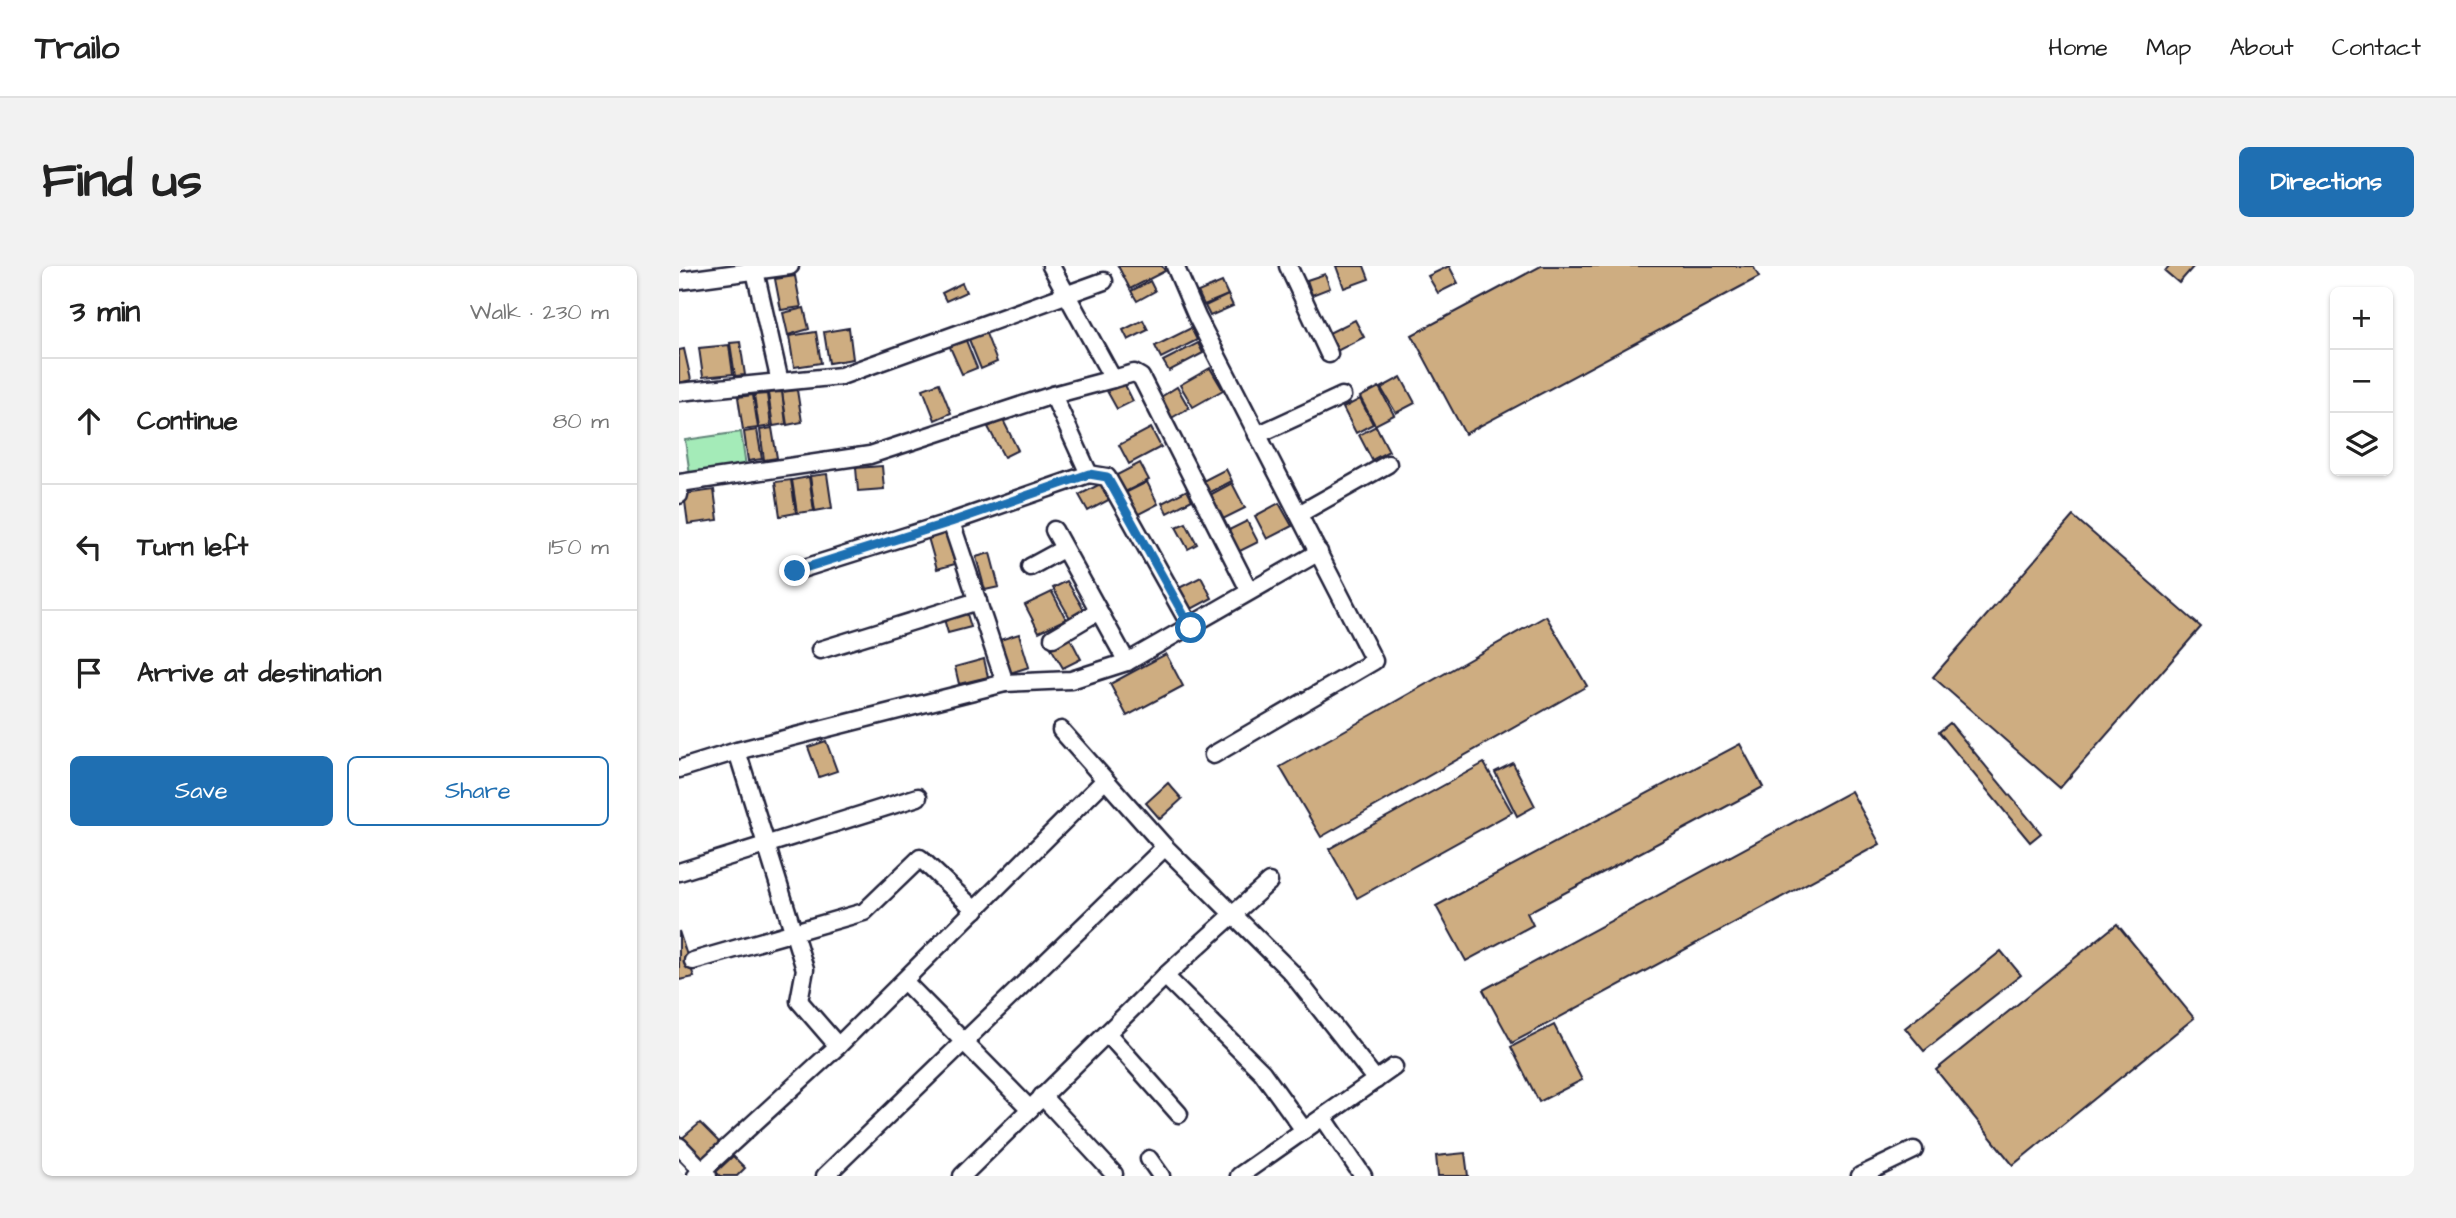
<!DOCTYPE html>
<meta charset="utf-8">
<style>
body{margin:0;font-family:"Architects Daughter",sans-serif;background:#f2f2f2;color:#222}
.controls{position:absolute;right:21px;top:21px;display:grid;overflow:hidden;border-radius:10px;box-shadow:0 2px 5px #0004}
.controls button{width:63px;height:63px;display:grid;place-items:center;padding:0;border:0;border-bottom:2px solid #e0e0e0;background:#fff;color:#222;font:35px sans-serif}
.stop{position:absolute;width:21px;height:21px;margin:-16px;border:5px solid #1f6fb2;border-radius:50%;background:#fff}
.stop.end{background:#1f6fb2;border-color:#fff;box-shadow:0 2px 7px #0008}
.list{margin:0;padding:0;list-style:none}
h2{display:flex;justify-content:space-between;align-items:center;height:91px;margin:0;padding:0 28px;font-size:30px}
h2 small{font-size:23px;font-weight:400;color:#767676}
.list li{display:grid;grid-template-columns:46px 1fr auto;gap:21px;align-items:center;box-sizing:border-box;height:126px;padding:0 28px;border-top:2px solid #e0e0e0}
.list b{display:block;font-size:26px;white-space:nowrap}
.list em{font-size:23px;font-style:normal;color:#767676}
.actions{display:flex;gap:14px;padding:21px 28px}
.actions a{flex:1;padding:16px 0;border:2px solid #1f6fb2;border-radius:10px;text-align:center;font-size:24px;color:#1f6fb2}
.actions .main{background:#1f6fb2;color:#fff}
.icon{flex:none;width:38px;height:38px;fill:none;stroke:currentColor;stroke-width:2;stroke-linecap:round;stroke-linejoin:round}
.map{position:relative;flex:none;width:1735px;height:910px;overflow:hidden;border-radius:10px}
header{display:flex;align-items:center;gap:42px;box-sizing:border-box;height:98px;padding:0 35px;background:#fff;border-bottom:2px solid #e0e0e0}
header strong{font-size:33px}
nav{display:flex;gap:38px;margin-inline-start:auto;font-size:24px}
.intro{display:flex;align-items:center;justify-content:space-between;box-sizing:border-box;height:168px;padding:0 42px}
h1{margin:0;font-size:49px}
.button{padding:18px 32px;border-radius:10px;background:#1f6fb2;color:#fff;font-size:24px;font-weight:700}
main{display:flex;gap:42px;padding:0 42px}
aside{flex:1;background:#fff;border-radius:10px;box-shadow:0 2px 5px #0004}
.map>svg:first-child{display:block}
.green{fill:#a4ebb8;stroke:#63867a;stroke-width:2}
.building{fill:#cead81;stroke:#22223b;stroke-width:2}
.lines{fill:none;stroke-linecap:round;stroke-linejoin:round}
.street-casing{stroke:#22223b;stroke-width:21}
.street{stroke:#fff;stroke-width:16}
.route{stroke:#1f6fb2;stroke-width:9}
</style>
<header>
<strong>Trailo</strong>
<nav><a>Home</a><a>Map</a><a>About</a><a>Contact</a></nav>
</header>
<div class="intro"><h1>Find us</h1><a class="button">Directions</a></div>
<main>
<aside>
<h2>3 min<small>Walk · 230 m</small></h2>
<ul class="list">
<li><svg class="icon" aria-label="ahead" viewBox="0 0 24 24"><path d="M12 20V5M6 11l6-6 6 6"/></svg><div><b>Continue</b></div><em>80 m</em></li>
<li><svg class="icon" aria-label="left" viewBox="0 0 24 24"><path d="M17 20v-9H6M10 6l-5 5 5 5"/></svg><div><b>Turn left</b></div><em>150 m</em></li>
<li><svg class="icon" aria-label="arrive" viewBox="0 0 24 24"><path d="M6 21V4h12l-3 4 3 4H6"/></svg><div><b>Arrive at destination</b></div></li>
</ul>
<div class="actions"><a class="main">Save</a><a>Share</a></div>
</aside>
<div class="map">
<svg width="1735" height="910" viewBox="0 0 1735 910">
<rect width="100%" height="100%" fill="#fff"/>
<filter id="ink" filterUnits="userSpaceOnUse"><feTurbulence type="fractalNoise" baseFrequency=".0143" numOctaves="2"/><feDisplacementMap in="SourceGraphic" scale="14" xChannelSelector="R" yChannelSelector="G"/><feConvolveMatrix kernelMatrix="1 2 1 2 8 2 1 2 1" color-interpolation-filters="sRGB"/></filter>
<g filter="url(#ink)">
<path class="green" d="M62,166L67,201L11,209L6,174Z"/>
<g class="building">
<path d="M439,0H483L486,5L451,23Z"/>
<path d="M657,0H685L690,13L665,22Z"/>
<path d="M770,0L779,17L759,27L749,10Z"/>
<path d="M862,0H1074L1080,11L786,168L733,69Z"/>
<path d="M1490,0H1515L1500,17L1486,5Z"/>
<path d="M646,8L651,22L633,29L628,14Z"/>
<path d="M116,10L122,41L102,44L96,13Z"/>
<path d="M471,15L476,25L458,35L452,25Z"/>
<path d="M543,16L549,29L525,39L519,26Z"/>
<path d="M283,17L287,26L267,35L263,27Z"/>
<path d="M549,29L554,40L531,50L526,40Z"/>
<path d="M125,42L130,63L109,69L104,47Z"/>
<path d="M464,54L469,64L449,74L444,64Z"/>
<path d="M676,54L685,71L658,85L648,68Z"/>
<path d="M170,62L174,93L150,97L145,66Z"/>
<path d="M512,62L518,74L482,92L476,80Z"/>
<path d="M306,65L318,96L302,103L289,71Z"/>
<path d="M137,66L142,97L115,101L110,70Z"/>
<path d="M286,72L298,102L283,108L270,79Z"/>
<path d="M61,76L66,109L56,110L51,77Z"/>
<path d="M519,77L524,87L490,105L484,95Z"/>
<path d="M50,79L54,108L24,111L20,82Z"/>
<path d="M5,83L12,114L0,117V84Z"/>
<path d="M531,102L544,124L514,141L501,119Z"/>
<path d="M722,111L736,137L717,147L702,122Z"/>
<path d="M260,117L272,147L256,154L244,123Z"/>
<path d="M445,117L454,135L438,143L428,125Z"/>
<path d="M498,121L510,142L489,154L477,134Z"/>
<path d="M700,121L715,149L696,159L681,131Z"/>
<path d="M118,124L123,156L108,159L103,126Z"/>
<path d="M103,126L107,158L94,160L89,127Z"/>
<path d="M88,128L92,160L80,162L75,129Z"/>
<path d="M74,129L79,162L64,164L59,131Z"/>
<path d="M681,133L694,158L677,167L664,142Z"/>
<path d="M324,154L339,184L325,191L309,161Z"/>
<path d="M697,160L710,185L693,194L680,169Z"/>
<path d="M93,162L98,192L85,194L81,164Z"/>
<path d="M472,162L482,181L450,198L440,179Z"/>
<path d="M78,164L83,193L69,195L65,166Z"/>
<path d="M461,197L470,214L444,227L436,210Z"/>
<path d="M203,200L205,223L179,225L177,202Z"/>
<path d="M547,203L553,215L528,228L522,216Z"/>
<path d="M148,208L153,242L136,245L131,210Z"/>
<path d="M130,211L135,245L118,247L113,214Z"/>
<path d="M112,214L117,247L101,250L96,216Z"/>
<path d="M427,215L435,231L409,245L400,229Z"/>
<path d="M468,216L479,238L456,250L444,228Z"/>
<path d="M553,217L566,242L542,254L529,230Z"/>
<path d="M35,224L39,254L9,258L5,228Z"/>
<path d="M508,224L513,234L488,247L483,237Z"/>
<path d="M600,237L613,260L588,273L576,250Z"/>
<path d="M1394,250L1522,361L1381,522L1254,411Z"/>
<path d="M568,255L579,276L559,286L548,265Z"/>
<path d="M507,257L518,278L509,283L497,261Z"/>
<path d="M266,264L276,298L258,303L248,268Z"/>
<path d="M311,287L320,321L306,324L297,291Z"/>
<path d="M522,311L533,332L507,346L496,324Z"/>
<path d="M388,315L405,344L391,352L374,322Z"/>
<path d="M373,326L387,353L360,366L346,339Z"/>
<path d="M288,348L292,361L269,367L265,353Z"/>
<path d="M867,350L908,420L642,571L601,501Z"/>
<path d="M340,368L350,401L331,407L321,374Z"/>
<path d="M391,372L402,393L384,402L372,382Z"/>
<path d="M487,388L504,420L448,450L431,418Z"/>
<path d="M305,393L309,411L280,418L276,401Z"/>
<path d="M1271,457L1362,567L1351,576L1260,466Z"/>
<path d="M147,475L158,505L140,511L129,481Z"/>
<path d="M1061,478L1084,521L848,647L854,659L787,695L757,640Z"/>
<path d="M805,497L833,546L678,632L650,583Z"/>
<path d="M834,497L856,540L838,550L816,506Z"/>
<path d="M489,517L503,533L481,553L467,537Z"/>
<path d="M1172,525L1201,578L833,777L804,724Z"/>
<path d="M1438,658L1515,752L1334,899L1257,804Z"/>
<path d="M0,665L15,711L0,714Z"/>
<path d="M1322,685L1342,709L1245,785L1226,762Z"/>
<path d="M875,759L903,814L860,836L832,781Z"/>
<path d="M21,857L41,877L23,893L2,873Z"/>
<path d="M786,887L789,910H759L757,890Z"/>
<path d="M54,890L66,902L58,910H41L37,906Z"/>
</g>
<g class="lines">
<defs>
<g id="street">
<path d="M372,0L434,113L455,107L462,111L570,324"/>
<path d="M496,0L518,51L695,395L534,489"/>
<path d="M609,0L650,88"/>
<path d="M76,5L101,116"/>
<path d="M0,15L111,0"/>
<path d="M0,126L162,110L425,15"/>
<path d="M374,129L410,208"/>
<path d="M578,169L663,130"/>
<path d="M0,229L1,217L191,189L374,129L434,113"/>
<path d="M620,248L709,198"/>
<path d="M272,256L326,417"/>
<path d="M375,264L448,396"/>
<path d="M351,301L384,283"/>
<path d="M116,305L272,256L410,208L428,211L512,361"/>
<path d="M374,372L418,346"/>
<path d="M141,384L299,335"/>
<path d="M382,464L486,581L612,706L697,814"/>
<path d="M58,485L126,703L120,735L159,780"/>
<path d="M0,503L58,485L326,417L392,414L448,396L640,286"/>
<path d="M0,606L239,531"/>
<path d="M14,695L185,646L241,592L296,644"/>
<path d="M486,710L583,806L625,864"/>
<path d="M225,715L351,843"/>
<path d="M428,767L500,848"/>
<path d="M363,830L435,908"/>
<path d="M644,851L684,910"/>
<path d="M0,880L29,910"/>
<path d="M470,893L482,910"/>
<path d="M17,910L159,780L426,514"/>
<path d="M146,910L486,581"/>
<path d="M283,910L486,710L590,616"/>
<path d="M560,910L715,801"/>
<path d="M1181,910L1235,884"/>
</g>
</defs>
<use href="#street" class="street-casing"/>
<use href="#street" class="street"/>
</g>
</g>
<g class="lines" filter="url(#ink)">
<path class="route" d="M116,305L272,256L410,208L428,211L512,362"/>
</g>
</svg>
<div class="controls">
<button>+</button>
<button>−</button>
<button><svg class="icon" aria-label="layers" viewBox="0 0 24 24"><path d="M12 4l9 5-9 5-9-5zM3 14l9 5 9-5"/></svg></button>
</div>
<div class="stop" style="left:512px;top:362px"></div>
<div class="stop end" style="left:116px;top:305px"></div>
</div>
</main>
